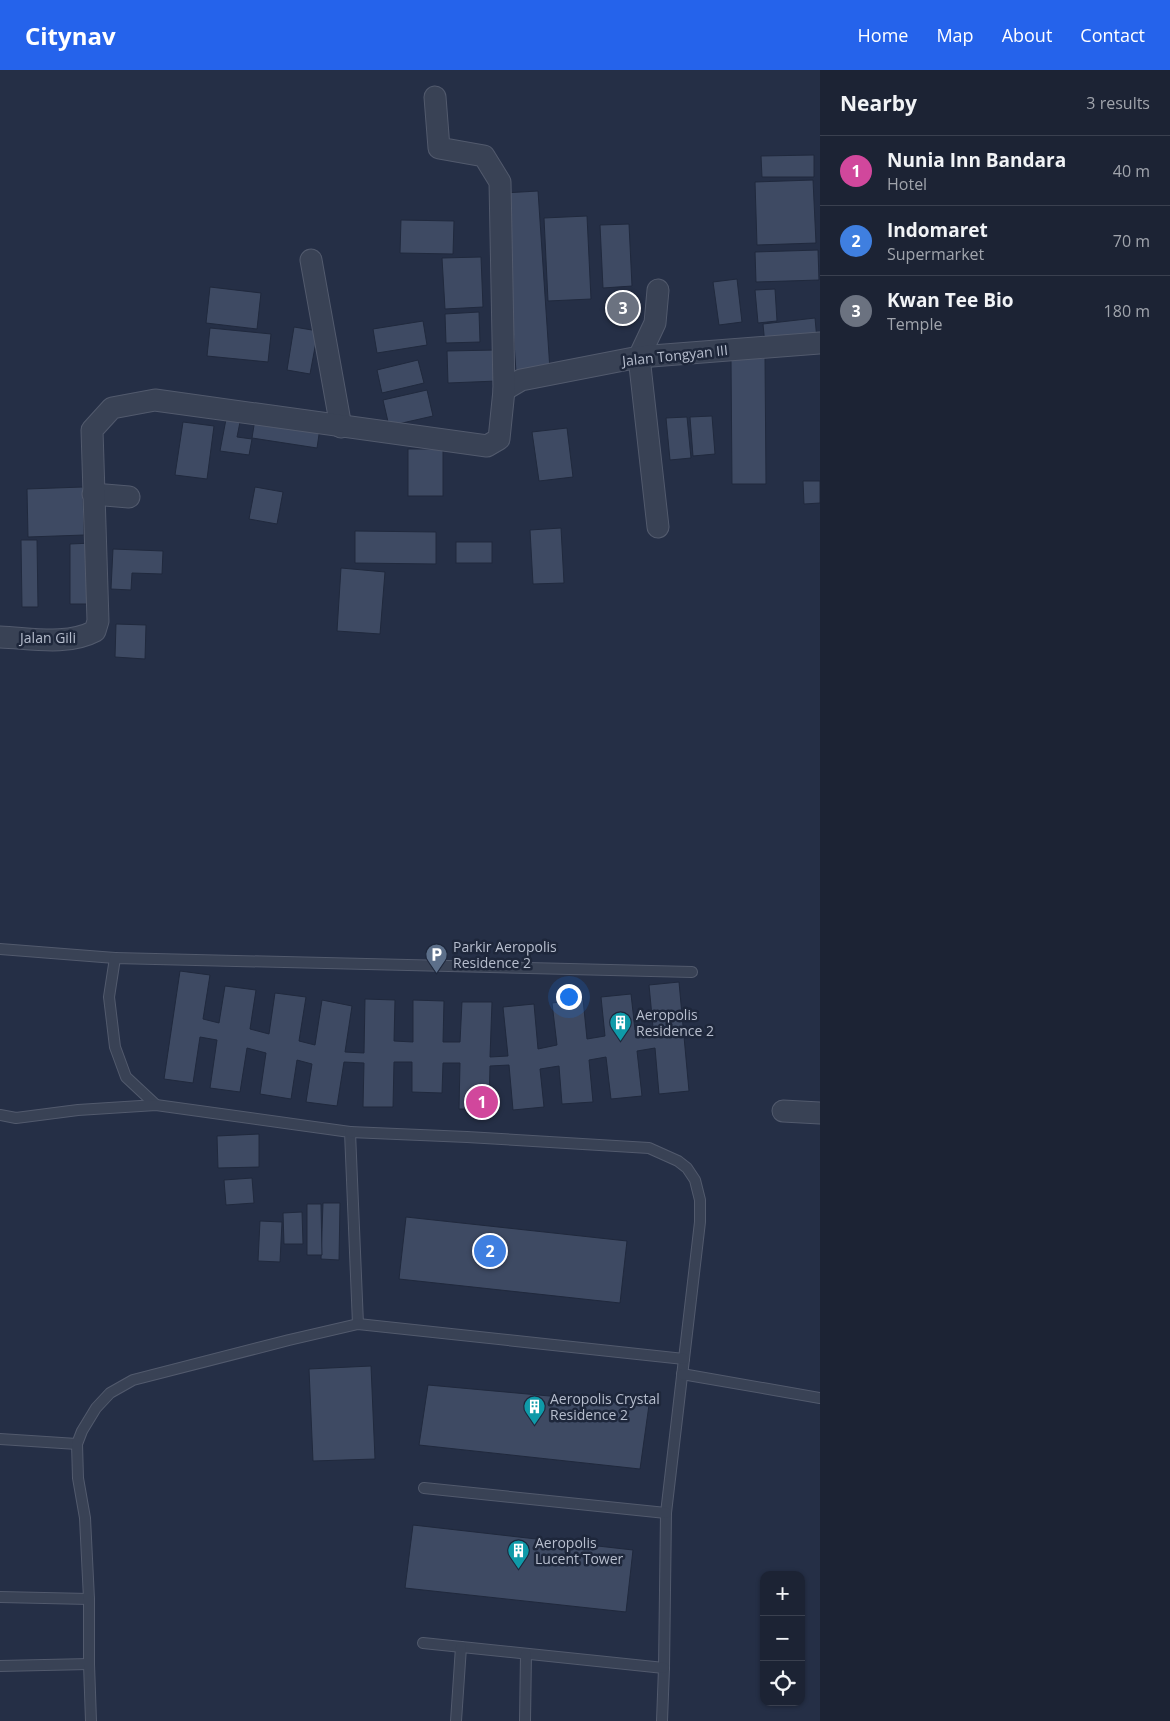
<!DOCTYPE html>
<meta charset="utf-8">
<style>
body{margin:0;font-family:"Open Sans",sans-serif;background:#292f40;color:#f1f3f6}
.controls{position:absolute;right:15px;bottom:15px;display:grid;overflow:hidden;border-radius:10px;box-shadow:0 1px 4px #0004}
.controls button{width:45px;height:45px;display:grid;place-items:center;padding:0;border:0;border-bottom:1px solid #3a404f;background:#1c2334;color:#f1f3f6;font:25px sans-serif}
.you{position:absolute;left:568px;top:926px;width:18px;height:18px;margin:-12px;border:4px solid #fff;border-radius:50%;background:#1a73e8;box-shadow:0 0 0 8px #1a73e833}
.badge{display:grid;place-items:center;width:32px;height:32px;border-radius:50%;background:#2563eb;color:#fff;font-size:16px;font-weight:700}
.pin{position:absolute;translate:-50% -50%;border:2px solid #fff;box-shadow:0 1px 5px #0006}
.list{margin:0;padding:0;list-style:none}
h2{display:flex;justify-content:space-between;align-items:center;height:65px;margin:0;padding:0 20px;font-size:21px}
h2 small{font-size:16px;font-weight:400;color:#a0a4ac}
.list li{display:grid;grid-template-columns:32px 1fr auto;gap:15px;align-items:center;box-sizing:border-box;height:70px;padding:0 20px;border-top:1px solid #3a404f}
.list b{display:block;font-size:19px;white-space:nowrap}
.list p{margin:0;font-size:16px;white-space:nowrap;color:#a0a4ac}
.list em{font-size:16px;font-style:normal;color:#a0a4ac}
.icon{flex:none;width:28px;height:28px;fill:none;stroke:currentColor;stroke-width:2;stroke-linecap:round;stroke-linejoin:round}
.map{position:relative;flex:none;width:820px;height:1651px;overflow:hidden}
header{display:flex;align-items:center;gap:30px;box-sizing:border-box;height:70px;padding:0 25px;background:#2563eb;color:#fff}
header strong{font-size:24px}
nav{display:flex;gap:28px;margin-inline-start:auto;font-size:18px}
main{display:flex}
aside{flex:1;background:#1c2334}
.map>svg:first-child{display:block}
.building{fill:#3e4a63;stroke:#20293d}
.lines{fill:none;stroke-linecap:round;stroke-linejoin:round}
.service-casing{stroke:#525a6d;stroke-width:12}
.minor-casing{stroke:#525a6d;stroke-width:23}
.service{stroke:#394255;stroke-width:10}
.minor{stroke:#394255;stroke-width:21}
.labels{text-anchor:middle;dominant-baseline:central;stroke-width:5;stroke-linejoin:round;paint-order:stroke}
.street-label{font-size:14px;fill:#b7bece;stroke:#1e273b}
.poi-label{font-size:14px;fill:#b7bece;stroke:#1e273b;text-anchor:start}
</style>
<header>
<strong>Citynav</strong>
<nav><a>Home</a><a>Map</a><a>About</a><a>Contact</a></nav>
</header>
<main>
<div class="map">
<svg width="820" height="1651" viewBox="0 0 820 1651">
<rect width="100%" height="100%" fill="#252f46"/>
<g class="building">
<path d="M814,85V107H762L761,86Z"/>
<path d="M813,110L816,173L757,175L755,112Z"/>
<path d="M538,121L550,300L516,302L504,123Z"/>
<path d="M587,146L591,229L548,231L544,148Z"/>
<path d="M401,150L454,151L453,184L400,183Z"/>
<path d="M629,154L632,216L603,218L600,155Z"/>
<path d="M818,180L819,210L756,212L755,182Z"/>
<path d="M481,187L483,237L445,239L442,188Z"/>
<path d="M737,209L742,252L719,255L713,212Z"/>
<path d="M210,217L261,223L257,259L206,253Z"/>
<path d="M775,219L777,251L758,253L755,220Z"/>
<path d="M479,242L480,272L446,273L445,244Z"/>
<path d="M815,248L817,270L765,275L763,254Z"/>
<path d="M423,251L427,275L377,283L373,259Z"/>
<path d="M294,257L318,261L310,304L287,300Z"/>
<path d="M210,258L271,264L268,292L207,286Z"/>
<path d="M496,280L497,311L448,313L447,281Z"/>
<path d="M765,288L766,414H732L731,289Z"/>
<path d="M418,290L424,313L382,323L377,300Z"/>
<path d="M427,320L433,346L389,356L383,330Z"/>
<path d="M227,344L241,347L237,367L252,369L249,385L220,381Z"/>
<path d="M712,346L715,384L693,386L690,347Z"/>
<path d="M687,347L691,388L670,390L666,348Z"/>
<path d="M255,349L320,358L317,378L252,368Z"/>
<path d="M183,352L214,356L207,409L175,405Z"/>
<path d="M567,358L573,407L539,411L532,362Z"/>
<rect x="408" y="379" width="35" height="47"/>
<path d="M803,411H820V433L804,434Z"/>
<path d="M83,417L84,465L28,467L27,419Z"/>
<path d="M255,417L283,422L277,454L249,449Z"/>
<path d="M561,458L564,513L533,514L530,460Z"/>
<path d="M355,461L436,462V494L355,493Z"/>
<path d="M21,470H37L38,537H22Z"/>
<rect x="456" y="472" width="36" height="21"/>
<path d="M93,473V534H70V474Z"/>
<path d="M113,479L163,481L162,504L132,503L131,520L111,519Z"/>
<path d="M341,498L385,502L380,564L337,561Z"/>
<path d="M116,554L146,555L145,589L115,587Z"/>
<path d="M180,901L210,905L203,949L219,953L225,916L256,920L250,959L269,964L275,923L306,927L299,971L315,975L322,930L352,936L345,982L364,983L365,929L395,930L394,971L413,972V930L444,931L443,972H460L462,932H492L490,987L508,986L503,937L534,934L538,979L557,975L552,933L583,929L587,969L605,966L601,927L631,924L635,960L653,957L649,915L679,912L689,1021L659,1024L655,978L637,981L642,1026L611,1029L606,987L589,990L593,1032L562,1034L559,996L540,999L544,1037L513,1040L509,995L490,996L489,1039H459L460,993H443L442,1023L412,1022V992H394L393,1037H363L364,993L344,992L337,1036L306,1032L312,994L297,990L291,1029L260,1024L266,983L247,978L240,1022L210,1018L217,970L200,967L193,1013L164,1009Z"/>
<path d="M259,1064V1097L218,1098L217,1066Z"/>
<path d="M252,1108L254,1133L226,1135L224,1110Z"/>
<path d="M323,1133H340L339,1190L321,1189Z"/>
<path d="M307,1134H321L322,1185H307Z"/>
<path d="M302,1142L303,1174H284L283,1143Z"/>
<path d="M406,1147L627,1171L620,1233L399,1209Z"/>
<path d="M260,1151L282,1152L280,1192L258,1191Z"/>
<path d="M371,1296L375,1389L313,1391L309,1299Z"/>
<path d="M428,1315L649,1335L640,1399L419,1375Z"/>
<path d="M413,1455L633,1480L626,1542L405,1518Z"/>
</g>
<g class="lines">
<defs>
<g id="service">
<path d="M0,879L115,888"/>
<path d="M156,1035L126,1007L115,977L109,927L115,888L692,902"/>
<path d="M0,1045L16,1048L78,1040L156,1035L350,1062L358,1254"/>
<path d="M350,1062L467,1067L649,1078L678,1091L687,1098L695,1110L700,1130V1152L666,1443L664,1598L662,1651"/>
<path d="M682,1304L820,1328"/>
<path d="M0,1369L77,1374"/>
<path d="M424,1418L666,1443"/>
<path d="M0,1527L89,1529"/>
<path d="M423,1573L664,1598"/>
<path d="M0,1596L89,1594"/>
<path d="M91,1651L89,1594V1529L85,1448L78,1408L77,1374L82,1361L96,1338L110,1323L133,1310L289,1270L358,1254L684,1289"/>
<path d="M456,1651L461,1577"/>
<path d="M525,1651L526,1584"/>
</g>
<g id="minor">
<path d="M311,190L341,357"/>
<path d="M658,220L655,253L639,287L658,457"/>
<path d="M504,320L521,310L639,287L820,273"/>
<path d="M93,424L129,427"/>
<path d="M0,567C30,568 67,576 95,561L98,551L92,360L112,338L155,330L487,376L499,369L504,320L500,112L484,86L439,78L435,27"/>
<path d="M783,1041L820,1043"/>
</g>
</defs>
<use href="#service" class="service-casing"/>
<use href="#minor" class="minor-casing"/>
<use href="#service" class="service"/>
<use href="#minor" class="minor"/>
</g>
<defs>
<symbol id="parking-pin" viewBox="-11 -11 22 30"><path d="M0 17L-7.5 6A9.5 9.5 0 1 1 7.5 6Z" fill="#5c6f8a" stroke="#1e273b"/><path d="M-3.5-5.5H1a3.5 3.5 0 0 1 0 7H-1V5.5H-3.5ZM-1-3.4V-.6H.8a1.4 1.4 0 0 0 0-2.8Z" fill="#fff"/></symbol>
<symbol id="building-pin" viewBox="-11 -11 22 30"><path d="M0 17L-7.5 6A9.5 9.5 0 1 1 7.5 6Z" fill="#0f9aa8" stroke="#1e273b"/><path d="M-4-6H4V6H1V3H-1V6H-4ZM-2.5-4.3h1.7v1.8h-1.7ZM.8-4.3h1.7v1.8H.8ZM-2.5-1h1.7V.8h-1.7ZM.8-1h1.7V.8H.8Z" fill="#fff"/></symbol>
</defs>
<g fill-rule="evenodd">
<use href="#parking-pin" x="424" y="872" width="25" height="34"/>
<use href="#building-pin" x="608" y="940" width="25" height="34"/>
<use href="#building-pin" x="522" y="1324" width="25" height="34"/>
<use href="#building-pin" x="506" y="1468" width="25" height="34"/>
</g>
<g class="labels">
<g class="street-label">
<text transform="translate(675 285) rotate(-6)">Jalan Tongyan III</text>
<text x="48" y="567">Jalan Gili</text>
</g>
<g class="poi-label">
<text x="453" y="876">Parkir Aeropolis<tspan x="453" dy="16">Residence 2</tspan></text>
<text x="636" y="944">Aeropolis<tspan x="636" dy="16">Residence 2</tspan></text>
<text x="550" y="1328">Aeropolis Crystal<tspan x="550" dy="16">Residence 2</tspan></text>
<text x="535" y="1472">Aeropolis<tspan x="535" dy="16">Lucent Tower</tspan></text>
</g>
</g>
</svg>
<div class="controls">
<button>+</button>
<button>−</button>
<button><svg class="icon" aria-label="locate" viewBox="0 0 24 24"><circle cx="12" cy="12" r="6"/><path d="M12 2v4M12 18v4M2 12h4M18 12h4"/></svg></button>
</div>
<div class="you"></div>
<div class="pin badge" style="left:482px;top:1032px;background:#d1479c">1</div>
<div class="pin badge" style="left:490px;top:1181px;background:#3f7fe0">2</div>
<div class="pin badge" style="left:623px;top:238px;background:#6b7280">3</div>
</div>
<aside>
<h2>Nearby<small>3 results</small></h2>
<ul class="list">
<li><span class="badge" style="background:#d1479c">1</span><div><b>Nunia Inn Bandara</b><p>Hotel</p></div><em>40 m</em></li>
<li><span class="badge" style="background:#3f7fe0">2</span><div><b>Indomaret</b><p>Supermarket</p></div><em>70 m</em></li>
<li><span class="badge" style="background:#6b7280">3</span><div><b>Kwan Tee Bio</b><p>Temple</p></div><em>180 m</em></li>
</ul>
</aside>
</main>
